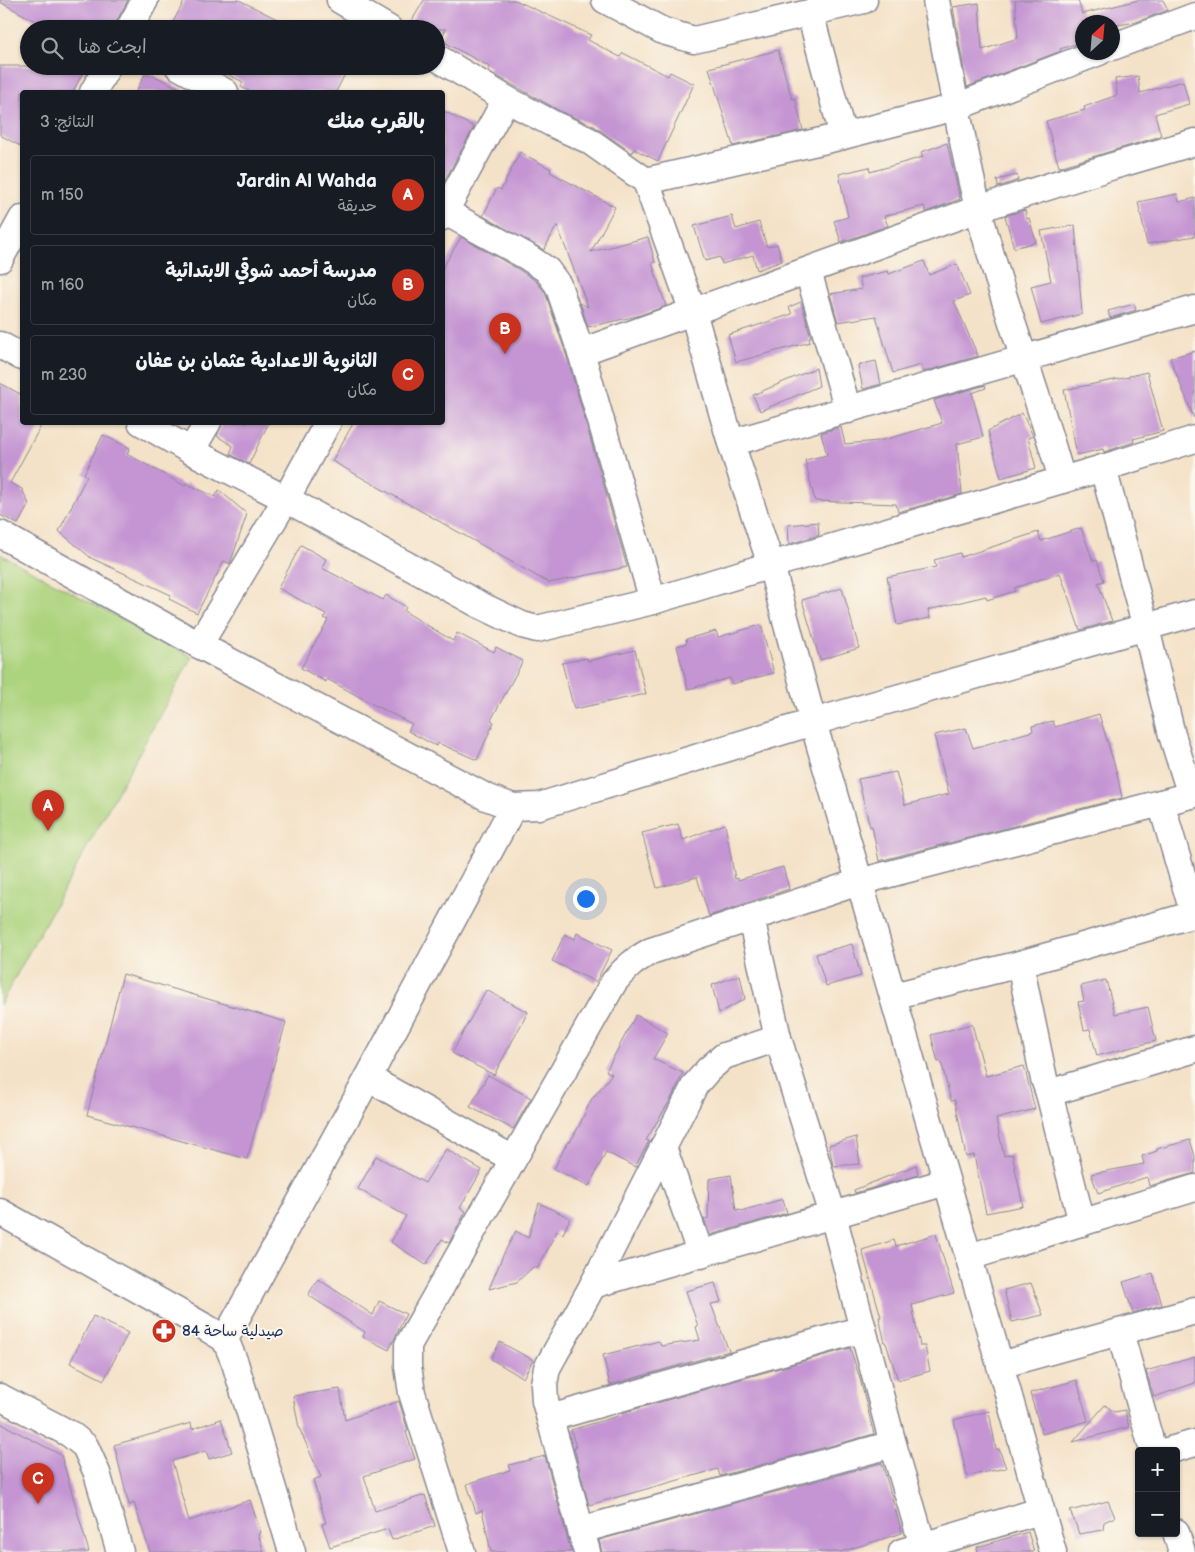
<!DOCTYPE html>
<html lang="ar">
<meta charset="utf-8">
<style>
body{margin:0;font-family:"Balsamiq Sans","Playpen Sans Arabic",sans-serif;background:#242831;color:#f1f3f6;direction:rtl}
.controls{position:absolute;right:15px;bottom:15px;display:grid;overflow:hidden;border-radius:5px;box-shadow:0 1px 4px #0004}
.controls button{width:45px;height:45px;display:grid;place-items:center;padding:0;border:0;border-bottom:1px solid #363941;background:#171b24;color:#f1f3f6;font:25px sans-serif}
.compass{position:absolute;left:1075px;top:15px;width:45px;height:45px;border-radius:50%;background:#171b24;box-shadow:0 1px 4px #0004;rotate:26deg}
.you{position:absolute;left:585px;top:898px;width:18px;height:18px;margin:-12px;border:4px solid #fff;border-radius:50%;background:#1a73e8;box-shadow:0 0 0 8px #1a73e833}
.badge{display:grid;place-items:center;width:32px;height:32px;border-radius:50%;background:#c8321e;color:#fff;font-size:16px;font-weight:700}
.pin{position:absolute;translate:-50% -41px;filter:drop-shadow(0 1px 2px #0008)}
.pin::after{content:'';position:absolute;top:26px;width:18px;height:15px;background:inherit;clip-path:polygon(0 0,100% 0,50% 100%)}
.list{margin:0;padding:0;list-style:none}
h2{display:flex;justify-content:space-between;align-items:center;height:65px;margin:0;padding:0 20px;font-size:21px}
h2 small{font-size:16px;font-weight:400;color:#9ea1a6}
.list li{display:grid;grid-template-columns:32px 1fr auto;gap:15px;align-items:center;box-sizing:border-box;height:80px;margin:0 10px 10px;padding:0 10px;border:1px solid #363941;border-radius:5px}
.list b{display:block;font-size:19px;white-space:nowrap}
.list p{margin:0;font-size:16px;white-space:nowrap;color:#9ea1a6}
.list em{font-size:16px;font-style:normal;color:#9ea1a6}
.icon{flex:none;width:28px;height:28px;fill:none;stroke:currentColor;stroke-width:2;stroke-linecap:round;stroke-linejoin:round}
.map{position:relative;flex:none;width:1195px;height:1552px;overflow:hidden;direction:ltr}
.search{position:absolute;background:#171b24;box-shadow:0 1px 4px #0004;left:20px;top:20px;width:425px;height:55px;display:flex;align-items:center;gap:12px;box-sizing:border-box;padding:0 18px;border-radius:28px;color:#9ea1a6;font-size:19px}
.panel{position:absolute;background:#171b24;box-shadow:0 1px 4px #0004;left:20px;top:90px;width:425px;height:335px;border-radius:5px;direction:rtl}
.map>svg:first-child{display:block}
.green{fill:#acd37d;stroke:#64816e}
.building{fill:#c595d3}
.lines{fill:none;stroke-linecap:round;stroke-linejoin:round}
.street-casing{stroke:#888893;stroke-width:29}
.street{stroke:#fff;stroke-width:26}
.labels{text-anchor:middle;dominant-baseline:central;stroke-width:4;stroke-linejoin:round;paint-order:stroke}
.poi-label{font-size:15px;fill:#1b2f5e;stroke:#fbf7ec;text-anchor:start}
</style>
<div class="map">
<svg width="1195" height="1552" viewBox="0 0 1195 1552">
<rect width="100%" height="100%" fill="#fbf7ec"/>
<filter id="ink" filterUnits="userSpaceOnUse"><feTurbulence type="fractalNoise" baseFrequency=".02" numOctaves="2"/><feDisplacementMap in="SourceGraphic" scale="10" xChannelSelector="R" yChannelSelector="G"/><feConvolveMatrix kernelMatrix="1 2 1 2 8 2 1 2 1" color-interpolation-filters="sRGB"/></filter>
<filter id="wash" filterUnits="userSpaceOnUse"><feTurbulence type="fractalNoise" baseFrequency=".0096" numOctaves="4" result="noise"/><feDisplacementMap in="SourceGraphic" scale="20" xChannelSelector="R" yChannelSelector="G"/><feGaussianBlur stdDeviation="1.12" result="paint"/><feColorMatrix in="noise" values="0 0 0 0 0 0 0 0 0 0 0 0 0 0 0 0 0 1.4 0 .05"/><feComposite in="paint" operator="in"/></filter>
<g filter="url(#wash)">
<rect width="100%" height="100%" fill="#f4e2c8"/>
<path class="green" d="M0,554L192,657L0,1005Z"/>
<g id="blocks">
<g class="building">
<path d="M0,0H128L116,22L114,29H50L0,2Z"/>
<path d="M185,0H239L297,29H169Z"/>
<path d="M424,0H515L591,35L588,40L620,57L623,53L668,76L670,72L694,84L658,161L634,149L632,153L594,126L560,111L488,71L490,67L440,40L446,29H407Z"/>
<path d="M1015,0H1078L1082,14L1139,0H1163L1168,10L1136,22L1112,26V22H1082V42L1060,49L1061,51L967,87L953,7L979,3L982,50L1018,38Z"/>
<path d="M778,50L792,99L795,98L803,130L733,146L709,68Z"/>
<path d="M0,66H86L73,92H22V147L0,135Z"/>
<path d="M211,66H349L336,92H251L241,87L243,82Z"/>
<path d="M146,72L188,92H136Z"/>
<path d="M1138,76L1140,93L1183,81L1189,104L1155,114L1161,136L1059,167L1046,121L1085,110L1084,107L1117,95L1115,79Z"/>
<path d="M442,110L474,127L442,185Z"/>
<path d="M947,143L960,199L926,212L924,206L884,216L888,226L841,242L834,221L848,217L839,174L869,167L870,172L923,157L921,152Z"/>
<path d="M520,152L551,169L550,172L615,207L591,252L648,237L655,262L652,263L666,306L637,316L588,327L580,303L588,307L557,225L544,250L483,216L497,188L501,190Z"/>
<path d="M1017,175L1018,180L998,187L997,180Z"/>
<path d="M1177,194L1179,202L1195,198V236L1147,244L1138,202Z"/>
<path d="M1025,210L1027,219L1029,218L1036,242L1014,248L1005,216Z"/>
<path d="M732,216L736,229L759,222L767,247L777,244L782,261L757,270L753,255L722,264L720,257L705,261L694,226Z"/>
<path d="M1075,225L1082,314L1041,324L1031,286L1051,281L1041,231Z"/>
<path d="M461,237L518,269L536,281L545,292L567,357L627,567L549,583L332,461L354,422H442V269Z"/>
<path d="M924,261L929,275L957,264L970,295L954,301L978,356L924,372L921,365L893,373L876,316L838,322L830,294L862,289L859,278L888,271L889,274Z"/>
<path d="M801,302L811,337H809L810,342L736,362L728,335L792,314L789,307Z"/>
<path d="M1134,304L1136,310L1110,318L1108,311Z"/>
<path d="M1195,351V418H1194L1170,358Z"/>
<path d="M876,361L881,384L863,389L858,365Z"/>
<path d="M816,368L819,386L760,411L753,395Z"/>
<path d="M1147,372L1163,431L1133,439L1134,442L1104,452L1103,449L1077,455L1064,390L1129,377V376Z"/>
<path d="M0,383L22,395V422H43L10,483L22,489L29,504L18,524L0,515Z"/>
<path d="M985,385L986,388L972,393L983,437L957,444L962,494L898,512L896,504L815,501L805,460L827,455L821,433L841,427L845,444L878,441L898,436L942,423L934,400Z"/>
<path d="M1022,413L1033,436L1028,438L1036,468L1001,478L988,431Z"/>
<path d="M223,422H269L249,464L230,454L233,446L217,436Z"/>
<path d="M103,435L130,448L127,454L185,486L186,483L215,497L219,490L247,514L230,564L224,561L197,613L169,599L171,595L91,558L59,531L87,476L84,474Z"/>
<path d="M818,522L819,535L789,544L788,525Z"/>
<path d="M1081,528L1093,561L1097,560L1104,581L1098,583L1112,621L1080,630L1060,573L1014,588L1015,591L987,600L986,596L928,610L930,618L897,625L887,577L936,567L934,560L960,553L961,557L1038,532L1041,541Z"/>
<path d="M301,545L326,559L322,568L383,600L386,595L406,607L404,611L453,641L457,633L494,652L496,647L523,661L491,720L494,722L477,760L438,743L436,746L408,731L412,724L376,706L327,679L326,682L301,668L328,620L324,618L326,614L278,588Z"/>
<path d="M842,588L859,648L820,660L802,600Z"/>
<path d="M761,625L774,673L732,684L730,678L688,689L677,646L687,643L686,639L716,631L718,637Z"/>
<path d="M635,650L646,694L574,709L562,663L587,658L588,661Z"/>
<path d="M1099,714L1116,770L1122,798L879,861L872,826L870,827L858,779L896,772L905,805L949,794L934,735L966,728L973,748L1033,731L1032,726L1053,721L1055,727Z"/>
<path d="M678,824L683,840L725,824L735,879L738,878V880L783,867L789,889L709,916L697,877L657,888L642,833Z"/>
<path d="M577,933L612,950L596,982L552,961L565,934L575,939Z"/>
<path d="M852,944L861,976L826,986L816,954Z"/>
<path d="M123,974L286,1022L247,1159L87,1115Z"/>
<path d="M740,975L745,999L719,1013L712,985Z"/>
<path d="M1106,980L1115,1014L1148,1007L1156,1041L1097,1056L1090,1029L1084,1030L1078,1002L1084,1001L1081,986Z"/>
<path d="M486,990L528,1012L494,1075L452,1053Z"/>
<path d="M636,1015L668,1033L653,1059L683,1073L671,1099L646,1140L649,1141L635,1167L606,1152L589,1186L554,1169L568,1141L570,1142L579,1126L591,1100L612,1074L606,1071Z"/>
<path d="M972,1024L986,1076L1024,1066L1035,1109L996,1119L1004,1156L1012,1154L1023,1206L986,1213L974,1155L966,1157L955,1100L951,1101L941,1061L938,1062L931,1035Z"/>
<path d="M488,1075L531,1098L513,1129L470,1107Z"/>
<path d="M856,1137L860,1164L833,1166L829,1145Z"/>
<path d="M1190,1140L1195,1156V1173L1149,1186L1147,1177L1098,1193L1091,1174L1144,1164L1142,1156L1157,1151V1149Z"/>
<path d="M446,1149L482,1170L460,1208L466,1211L449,1243L442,1239L426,1265L391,1242L406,1216L358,1189L376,1156L425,1183Z"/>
<path d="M916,1165L918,1175L855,1193L854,1190Z"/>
<path d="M731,1175L736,1210L740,1209L741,1211L783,1199L787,1213L710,1235L704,1219L708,1218L709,1179Z"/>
<path d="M539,1203L570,1218L563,1234L557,1231L538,1268L533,1267L517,1282L489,1289L504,1253L516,1231L528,1238Z"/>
<path d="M936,1234L954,1293L912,1305L920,1346H925L930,1371L898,1380L886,1343H885L879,1317H881L862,1250L894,1240L896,1246Z"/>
<path d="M1153,1273L1162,1305L1133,1313L1123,1282Z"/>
<path d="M318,1279L373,1315L379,1301L406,1314L389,1350L363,1337L365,1332L308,1295Z"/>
<path d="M715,1283L721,1302L711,1304L729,1351L610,1385L603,1355L659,1341L661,1346L700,1340L696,1327L698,1326L686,1291Z"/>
<path d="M1031,1283L1043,1315L1012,1322L1004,1290Z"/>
<path d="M93,1316L128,1333L104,1380L70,1363Z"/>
<path d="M500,1342L533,1360L523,1378L491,1359Z"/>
<path d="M850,1348L860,1379L874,1434L720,1476L718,1469L589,1505L574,1448H576L571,1430L618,1416V1414Z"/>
<path d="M1195,1357V1383L1154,1397L1146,1371Z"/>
<path d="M1077,1380L1088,1421L1042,1434L1030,1393Z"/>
<path d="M340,1389L345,1420L399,1401L408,1431L406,1432L415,1459L364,1476L375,1511L425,1495L435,1526L392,1540L388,1529L330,1547L322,1524L326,1523L313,1480L321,1477L299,1428L293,1396Z"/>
<path d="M1105,1405L1114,1412L1125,1410L1129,1427L1073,1442Z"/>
<path d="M989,1411L996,1449H999L1006,1468L967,1476L954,1420Z"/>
<path d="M221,1419L232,1452L209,1459L206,1451L172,1461L189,1521L250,1500L261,1533L258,1534L264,1552H150L134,1503L129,1505L114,1445L191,1423L192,1429Z"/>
<path d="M0,1423L61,1455L89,1552H0Z"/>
<path d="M545,1456L571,1552H491L482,1510L476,1513L467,1484L510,1470L509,1465Z"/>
<path d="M882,1463L902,1533L840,1552H602L599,1540Z"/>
<path d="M1108,1501L1115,1517L1104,1522L1103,1530L1079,1534L1076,1525L1070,1511Z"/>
<path d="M1028,1532L1034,1552H978L977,1547Z"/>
</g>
</g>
</g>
<g filter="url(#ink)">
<use href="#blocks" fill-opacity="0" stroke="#888893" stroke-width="1"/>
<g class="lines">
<defs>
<g id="street">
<path d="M340,0L389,29"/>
<path d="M605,0L663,31L694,40L864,0"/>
<path d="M936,0C949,70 961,140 978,208C1001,300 1037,389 1062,480"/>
<path d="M810,13L843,136"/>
<path d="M129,29L145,0"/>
<path d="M1112,47L1195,16"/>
<path d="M436,57L506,99L553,124L588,140L646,181L693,312L731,443L771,565L813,722L1000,1365L1053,1552"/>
<path d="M178,66L225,92"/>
<path d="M93,92L108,66"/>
<path d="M646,181L843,136L956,107L1099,52"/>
<path d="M442,210L526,256L547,270L558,285L581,352L653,601"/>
<path d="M442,217L506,99"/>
<path d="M0,259L22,219"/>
<path d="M808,271L848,410"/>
<path d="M0,345L22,357"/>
<path d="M581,352L978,209L1113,166L1195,142"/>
<path d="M141,422L191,451L286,499L480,605L522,625L537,629L653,601L771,565L1103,468L1195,439"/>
<path d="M731,443L1195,309"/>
<path d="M191,451L208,422"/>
<path d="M1103,468L1146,628L1172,735L1191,795"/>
<path d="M0,534L199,645L486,797L513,807"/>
<path d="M199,645L286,499L328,422"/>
<path d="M1161,803L1194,915"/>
<path d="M751,918L778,1038L833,1215L893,1444L923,1546"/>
<path d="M1020,964L1044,1079L1049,1093L1195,1049"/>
<path d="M893,996L1020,964L1195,914"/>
<path d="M368,1078L513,1159"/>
<path d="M1049,1093L1082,1223"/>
<path d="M663,1147L701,1255"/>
<path d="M0,1212L205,1327L225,1339"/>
<path d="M969,1257L1195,1188"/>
<path d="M593,1285L946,1182"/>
<path d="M1120,1332L1153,1451"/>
<path d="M1000,1365L1195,1311"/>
<path d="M0,1397L70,1434L85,1446L97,1473L120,1552"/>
<path d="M550,1418L863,1329"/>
<path d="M1167,1451L1195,1443"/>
<path d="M581,1530L893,1444"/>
<path d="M1176,1532L1182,1552"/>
<path d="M292,1552L235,1363L225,1339L368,1078L513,807L539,806L813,722L1195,613"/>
<path d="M462,1552L412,1393L408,1366V1345L614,982C625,968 635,960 651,951L859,882L1195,794"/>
<path d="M587,1552L545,1401L544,1384L547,1368L593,1285L695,1085L708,1070L724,1056L778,1038"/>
<path d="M902,1552L1040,1511"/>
</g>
</defs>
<use href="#street" class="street-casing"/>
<use href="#street" class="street"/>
</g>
</g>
<defs>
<symbol id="pharmacy-disc" viewBox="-11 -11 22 22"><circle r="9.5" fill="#c8321e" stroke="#fbf7ec"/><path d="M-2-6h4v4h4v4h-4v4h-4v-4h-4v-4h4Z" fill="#fff"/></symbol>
</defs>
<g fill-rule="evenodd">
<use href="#pharmacy-disc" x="150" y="1317" width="28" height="28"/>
</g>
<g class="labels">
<g class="poi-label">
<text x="182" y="1331">صيدلية ساحة 84</text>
</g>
</g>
</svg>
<div class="controls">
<button>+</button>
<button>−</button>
</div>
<svg class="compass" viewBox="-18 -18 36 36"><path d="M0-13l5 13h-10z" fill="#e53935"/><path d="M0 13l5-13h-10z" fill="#9ea1a6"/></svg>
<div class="you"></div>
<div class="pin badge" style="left:48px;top:831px">A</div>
<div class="pin badge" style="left:505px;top:354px">B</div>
<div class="pin badge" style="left:38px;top:1504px">C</div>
<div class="search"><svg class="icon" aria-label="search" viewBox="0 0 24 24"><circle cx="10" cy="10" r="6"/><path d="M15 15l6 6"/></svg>ابحث هنا</div>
<section class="panel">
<h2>بالقرب منك<small>النتائج: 3</small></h2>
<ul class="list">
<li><span class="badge">A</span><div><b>Jardin Al Wahda</b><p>حديقة</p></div><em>150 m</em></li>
<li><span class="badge">B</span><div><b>مدرسة أحمد شوقي الابتدائية</b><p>مكان</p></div><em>160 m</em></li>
<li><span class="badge">C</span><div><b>الثانوية الاعدادية عثمان بن عفان</b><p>مكان</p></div><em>230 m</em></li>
</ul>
</section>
</div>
